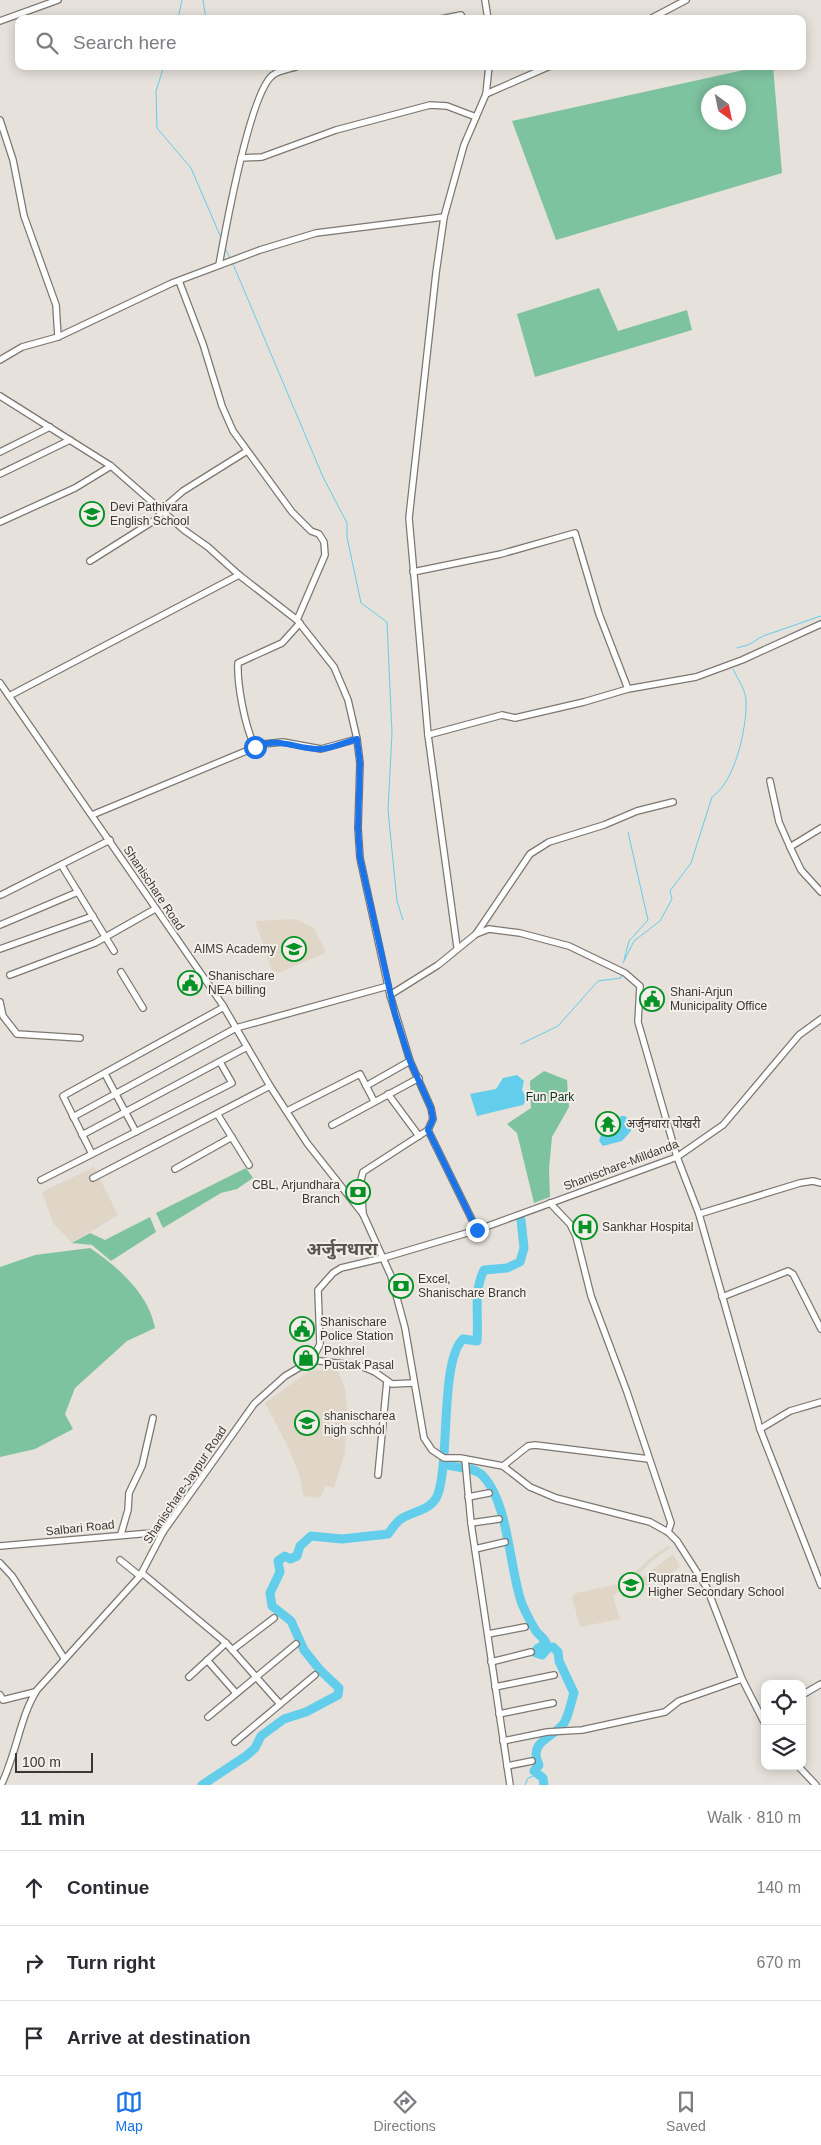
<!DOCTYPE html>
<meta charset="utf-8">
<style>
body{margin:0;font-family:Helvetica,"Noto Sans Devanagari",sans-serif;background:#f2f2f3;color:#2b2b33}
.controls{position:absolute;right:15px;bottom:15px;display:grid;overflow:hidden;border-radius:10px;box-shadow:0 2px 12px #0003}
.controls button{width:45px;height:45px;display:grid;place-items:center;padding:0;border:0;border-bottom:1px solid #e1e1e2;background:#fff;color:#2b2b33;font:25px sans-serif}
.compass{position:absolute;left:701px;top:85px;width:45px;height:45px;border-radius:50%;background:#fff;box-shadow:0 2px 12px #0003;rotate:147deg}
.scale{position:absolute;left:15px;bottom:12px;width:78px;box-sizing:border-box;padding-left:5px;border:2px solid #3a3835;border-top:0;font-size:14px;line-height:18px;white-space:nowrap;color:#3a3835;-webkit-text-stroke:4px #f3eee7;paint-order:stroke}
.stop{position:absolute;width:15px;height:15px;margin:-11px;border:4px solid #1a73e8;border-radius:50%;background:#fff}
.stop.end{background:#1a73e8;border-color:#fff;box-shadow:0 1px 5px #0008}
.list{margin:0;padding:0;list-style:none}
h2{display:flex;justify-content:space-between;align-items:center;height:65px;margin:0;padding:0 20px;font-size:21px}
h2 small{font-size:16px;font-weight:400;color:#7c7c81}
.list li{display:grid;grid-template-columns:32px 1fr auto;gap:15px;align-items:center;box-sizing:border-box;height:75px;padding:0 20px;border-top:1px solid #e1e1e2}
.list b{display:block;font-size:19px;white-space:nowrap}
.list em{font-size:16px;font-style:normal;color:#7c7c81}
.icon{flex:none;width:28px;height:28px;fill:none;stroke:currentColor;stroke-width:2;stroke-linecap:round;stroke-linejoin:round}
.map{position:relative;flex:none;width:821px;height:1785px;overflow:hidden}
.search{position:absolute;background:#fff;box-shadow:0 2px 12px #0003;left:15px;right:15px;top:15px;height:55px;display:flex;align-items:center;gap:12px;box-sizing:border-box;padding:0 18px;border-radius:10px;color:#7c7c81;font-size:19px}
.sheet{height:290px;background:#fff}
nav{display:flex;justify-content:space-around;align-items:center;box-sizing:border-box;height:70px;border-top:1px solid #e1e1e2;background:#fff;font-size:14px;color:#7c7c81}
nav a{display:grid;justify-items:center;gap:2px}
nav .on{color:#1a73e8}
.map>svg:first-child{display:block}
.built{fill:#dfd6c8}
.green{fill:#7ec3a0;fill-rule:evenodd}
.water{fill:#63cdec}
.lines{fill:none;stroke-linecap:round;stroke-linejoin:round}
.stream{stroke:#63cdec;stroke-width:1}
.river{stroke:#63cdec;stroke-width:9}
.minor-casing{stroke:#7c7771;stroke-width:8}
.minor{stroke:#fff;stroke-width:5.5}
.route{stroke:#1a73e8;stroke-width:6}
.labels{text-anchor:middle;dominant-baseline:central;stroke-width:4;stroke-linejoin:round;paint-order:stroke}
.poi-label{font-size:12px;fill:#3a3835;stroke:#f3eee7;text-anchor:start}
.street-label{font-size:12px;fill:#3a3835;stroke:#f3eee7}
.park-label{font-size:12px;fill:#0a3321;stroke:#f3eee7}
.district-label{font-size:18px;font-weight:bold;fill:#59554f;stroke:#f3eee7}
</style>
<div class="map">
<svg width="821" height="1785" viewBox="0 0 821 1785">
<rect width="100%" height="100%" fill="#e6e1da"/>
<g class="built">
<path d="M295,919L314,928L326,953L278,973L272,970L255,921Z"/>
<path d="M94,1167L118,1215L72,1243L53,1223L42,1192Z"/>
<path d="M337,1369L345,1389L347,1410L345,1453L334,1488L326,1486L320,1498L304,1496L299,1474L287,1445L265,1403L309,1371Z"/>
<path d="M669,1546L670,1548L652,1561L640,1573L643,1577L673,1554L680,1567L663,1578L638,1588L618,1592L613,1596L620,1619L580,1627L572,1597L576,1593L623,1583L655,1554Z"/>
</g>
<g class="green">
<path d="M762,66H773L782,173L556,240L512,121ZM738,92V122H708V92Z"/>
<path d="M599,288L618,331L687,310L692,330L535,377L517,314Z"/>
<path d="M544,1071L567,1080L569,1107L552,1137L549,1169L550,1197L534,1203L517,1133L507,1124L531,1108L530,1081Z"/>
<path d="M246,1168L253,1178L237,1189L221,1193L163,1228L156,1213Z"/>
<path d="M150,1217L156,1232L111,1261L92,1245L72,1243L90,1233L105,1240Z"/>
<path d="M90,1248C117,1266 149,1294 155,1328L127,1341L75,1388L65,1414L73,1429L35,1449L0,1457V1267L35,1255Z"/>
</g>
<g class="water">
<path d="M517,1075L524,1081L522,1090L527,1099L523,1105L477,1116L470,1094L496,1089L503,1078Z"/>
<path d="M621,1116H625L630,1121L631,1131L622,1141L603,1146L599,1141L601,1135L614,1130L615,1122Z"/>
</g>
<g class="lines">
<g class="stream">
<path d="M203,0L206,19"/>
<path d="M178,19L182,0"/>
<path d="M164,66L156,91L157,128L191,168L222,240"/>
<path d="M224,246L230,258"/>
<path d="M233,264L323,477L347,523V537L361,603L387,622L392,733L388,810L397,901L403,920"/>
<path d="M737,648L748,645L763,636L821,616"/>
<path d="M624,960L629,941L648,920L628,832"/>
<path d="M623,963L634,941L660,921L672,899L670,891L691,863L712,797C735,782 747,728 746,701C746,690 737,678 733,669"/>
<path d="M521,1044L558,1026L598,981L621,978L622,974"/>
<path d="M525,1785L528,1778L539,1774"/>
</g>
<g class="river">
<path d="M445,1464C456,1469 472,1466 481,1474C509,1500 509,1569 522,1604C526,1613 531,1623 536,1631C539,1636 544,1637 546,1643L537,1649L536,1653L542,1655L548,1648L553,1647L558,1652L559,1661L574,1693C571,1702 569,1715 564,1723C554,1738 527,1741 539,1765L534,1771L543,1778L544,1785"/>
<path d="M202,1785L246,1756L255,1748L261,1736L284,1719L306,1712L338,1695L339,1688L320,1670L304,1650L291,1621L272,1606L270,1593L280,1572L278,1561L285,1556L290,1559L297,1556L300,1546L311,1536L342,1539L388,1534C392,1529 396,1522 401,1519C412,1511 432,1511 438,1494C450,1459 440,1361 463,1339L477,1341C479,1317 473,1292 484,1270L507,1268L520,1262L524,1248L521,1220"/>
</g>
<defs>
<g id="minor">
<path d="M485,0L488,19"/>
<path d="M441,19L461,15L463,19"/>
<path d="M650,19L686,0"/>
<path d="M0,21L58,0"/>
<path d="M486,94L550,66"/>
<path d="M0,120L13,160L24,216L56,305L58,337"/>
<path d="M241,158L262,157L336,130L430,105L447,106L476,117"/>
<path d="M219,265C225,232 250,92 273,75C279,70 291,69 298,66"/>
<path d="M179,281L203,344L222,406L233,431L292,512L311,531L319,534L324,542L325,555L297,620"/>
<path d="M0,360L22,347L58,337L172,283L260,250L316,233L444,217"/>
<path d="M0,396L111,466L184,530L208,547L239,575L297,620L334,667L348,700L357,739L360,763L358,828L360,858L390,995"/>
<path d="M0,452L50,427"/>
<path d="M0,474L70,440"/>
<path d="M160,511L183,491L247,451"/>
<path d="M0,522L75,488L111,466"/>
<path d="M90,561L155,520L162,512"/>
<path d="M413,572L501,554L575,533L599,614L628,689"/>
<path d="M0,683L222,1004L270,1086L307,1143L363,1214L391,1276L405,1328L424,1438L432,1450L444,1458H460L503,1466L530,1487L556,1498L650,1522L668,1532L677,1541L707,1588L742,1679L765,1724"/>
<path d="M9,696L239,575"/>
<path d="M428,735L502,715L515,718L584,702L628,689L696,677L742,660L821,624"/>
<path d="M255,747C245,727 237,685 238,663L282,643L300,623"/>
<path d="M770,781L779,822L790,847"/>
<path d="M92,815L263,744L283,742L321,749L357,739"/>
<path d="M821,828L790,847L801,870L821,892"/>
<path d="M62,866L114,951"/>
<path d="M1,895L110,840"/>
<path d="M0,925L78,892"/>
<path d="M476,934L530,854L549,842L604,825L637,811L673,802"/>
<path d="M457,947L428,735L409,518L436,273L444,217L464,145L486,94L489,66"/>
<path d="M0,949L93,916"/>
<path d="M121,972L143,1008"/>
<path d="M10,975L95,943L155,909"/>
<path d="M0,1002L3,1016L17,1034L80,1038"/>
<path d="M105,1074L136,1132"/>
<path d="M366,1086L410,1061"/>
<path d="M388,1094L419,1136"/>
<path d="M287,1111L360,1074L374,1101"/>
<path d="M218,1115L249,1165"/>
<path d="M73,1117L236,1028L388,986"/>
<path d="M332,1125L419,1078"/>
<path d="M428,1130L477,1230"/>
<path d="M82,1135L247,1047"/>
<path d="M92,1154L63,1096L224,1007"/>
<path d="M175,1169L232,1137"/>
<path d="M93,1178L270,1086"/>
<path d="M41,1180L232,1083L220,1062"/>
<path d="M550,1203L570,1224L576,1236L591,1296L627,1392L671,1523L668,1532"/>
<path d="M363,1214L361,1180L363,1172L428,1130L433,1119L431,1108L410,1061L390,995L438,965L476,934L489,929L520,933L569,946L625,973L640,986L638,1022L677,1157L699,1214L760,1429L821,1585"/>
<path d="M699,1214L800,1183L813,1181L821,1183"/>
<path d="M722,1297L788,1271L793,1274L821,1329"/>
<path d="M312,1360L361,1366L375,1372L392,1384L413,1383"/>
<path d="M760,1429L790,1411L821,1402"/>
<path d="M465,1459L471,1523L510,1785"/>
<path d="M503,1466L528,1446L535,1445L649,1459"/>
<path d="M378,1475L387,1381"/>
<path d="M468,1497L489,1493"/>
<path d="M471,1523L499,1519"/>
<path d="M121,1534L128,1510L129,1493L142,1466L153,1418"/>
<path d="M0,1546L163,1532"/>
<path d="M475,1549L505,1542"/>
<path d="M120,1560L140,1576"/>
<path d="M0,1563L12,1576L64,1658"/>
<path d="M142,1573L226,1643L280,1704"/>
<path d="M488,1634L525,1627"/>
<path d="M232,1650L274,1618"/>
<path d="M207,1660L236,1693"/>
<path d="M491,1662L531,1652"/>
<path d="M189,1677L226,1643"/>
<path d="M495,1687L554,1675"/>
<path d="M0,1695L3,1700L35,1692"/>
<path d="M802,1695L821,1684"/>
<path d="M499,1714L553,1703"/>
<path d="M208,1717L296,1644"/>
<path d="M503,1741L547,1732L582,1730L665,1712L679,1701L742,1679"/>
<path d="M235,1742L315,1675"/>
<path d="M507,1766L532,1761"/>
<path d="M798,1766L816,1785"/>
<path d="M1,1785C16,1756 20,1716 37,1690L140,1576L163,1532L254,1404L285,1376L312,1360L320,1344L318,1290L333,1273L341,1268L383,1258L477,1230L677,1157L723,1125L799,1035L821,1019"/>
</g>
</defs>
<use href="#minor" class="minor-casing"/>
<use href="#minor" class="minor"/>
</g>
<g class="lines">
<path class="route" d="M255,747C279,736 298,750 322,749C333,748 346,742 357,739L360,763L358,828L360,858L395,1014L410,1061L431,1108L433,1119L428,1130L477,1230"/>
</g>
<defs>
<symbol id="school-ring" viewBox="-11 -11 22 22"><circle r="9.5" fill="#f3eee7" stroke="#039226" stroke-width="1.5"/><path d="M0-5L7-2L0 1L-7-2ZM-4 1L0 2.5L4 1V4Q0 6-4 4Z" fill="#039226"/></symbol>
<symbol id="civic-ring" viewBox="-11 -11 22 22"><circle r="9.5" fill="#f3eee7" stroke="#039226" stroke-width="1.5"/><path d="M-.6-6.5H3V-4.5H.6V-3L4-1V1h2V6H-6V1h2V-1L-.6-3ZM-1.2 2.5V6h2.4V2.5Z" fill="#039226"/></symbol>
<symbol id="temple-ring" viewBox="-11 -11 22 22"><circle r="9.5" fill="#f3eee7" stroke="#039226" stroke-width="1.5"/><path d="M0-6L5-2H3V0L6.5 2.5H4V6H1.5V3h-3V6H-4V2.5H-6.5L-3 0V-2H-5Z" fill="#039226"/></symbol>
<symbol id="bank-ring" viewBox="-11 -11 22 22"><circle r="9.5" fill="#f3eee7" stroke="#039226" stroke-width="1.5"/><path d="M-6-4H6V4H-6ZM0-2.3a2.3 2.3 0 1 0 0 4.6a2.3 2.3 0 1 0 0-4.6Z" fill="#039226"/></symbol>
<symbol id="hospital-ring" viewBox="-11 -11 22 22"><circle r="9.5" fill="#f3eee7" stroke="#039226" stroke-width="1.5"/><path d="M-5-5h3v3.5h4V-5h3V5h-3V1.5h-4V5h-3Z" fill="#039226"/></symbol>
<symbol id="shop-ring" viewBox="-11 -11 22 22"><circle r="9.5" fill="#f3eee7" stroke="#039226" stroke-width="1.5"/><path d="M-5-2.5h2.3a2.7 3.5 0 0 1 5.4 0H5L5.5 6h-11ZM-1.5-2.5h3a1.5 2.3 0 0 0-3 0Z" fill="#039226"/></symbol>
</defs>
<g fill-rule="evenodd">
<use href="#school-ring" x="78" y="500" width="28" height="28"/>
<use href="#school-ring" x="280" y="935" width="28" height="28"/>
<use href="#civic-ring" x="176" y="969" width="28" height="28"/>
<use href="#civic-ring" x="638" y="985" width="28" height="28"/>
<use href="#temple-ring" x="594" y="1110" width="28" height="28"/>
<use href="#bank-ring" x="344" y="1178" width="28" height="28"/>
<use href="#hospital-ring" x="571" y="1213" width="28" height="28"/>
<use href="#bank-ring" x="387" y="1272" width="28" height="28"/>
<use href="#civic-ring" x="288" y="1315" width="28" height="28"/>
<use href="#shop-ring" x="292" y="1344" width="28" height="28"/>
<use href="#school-ring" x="293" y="1409" width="28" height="28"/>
<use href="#school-ring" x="617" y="1571" width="28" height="28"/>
</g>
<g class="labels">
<g class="poi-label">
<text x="110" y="507">Devi Pathivara<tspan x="110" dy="14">English School</tspan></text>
<text x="276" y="949" text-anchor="end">AIMS Academy</text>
<text x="208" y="976">Shanischare<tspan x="208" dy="14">NEA billing</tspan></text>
<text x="670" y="992">Shani-Arjun<tspan x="670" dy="14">Municipality Office</tspan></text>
<text x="626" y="1124">अर्जुनधारा पोखरी</text>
<text x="340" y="1185" text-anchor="end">CBL, Arjundhara<tspan x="340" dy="14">Branch</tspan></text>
<text x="602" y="1227">Sankhar Hospital</text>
<text x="418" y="1279">Excel,<tspan x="418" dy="14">Shanischare Branch</tspan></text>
<text x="320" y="1322">Shanischare<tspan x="320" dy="14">Police Station</tspan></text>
<text x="324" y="1351">Pokhrel<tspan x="324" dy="14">Pustak Pasal</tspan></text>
<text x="324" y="1416">shanischarea<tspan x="324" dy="14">high schhol</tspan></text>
<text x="648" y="1578">Rupratna English<tspan x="648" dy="14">Higher Secondary School</tspan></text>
</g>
<g class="street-label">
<text transform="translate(154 888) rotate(56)">Shanischare Road</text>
<text transform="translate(621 1165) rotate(-21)">Shanischare-Milldanda</text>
<text transform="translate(185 1485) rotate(-56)">Shanischare-Jaypur Road</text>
<text transform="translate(80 1528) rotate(-6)">Salbari Road</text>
</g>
<g class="park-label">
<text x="550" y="1097">Fun Park</text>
</g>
<g class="district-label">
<text x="342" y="1249">अर्जुनधारा</text>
</g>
</g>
</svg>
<div class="controls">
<button><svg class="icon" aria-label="locate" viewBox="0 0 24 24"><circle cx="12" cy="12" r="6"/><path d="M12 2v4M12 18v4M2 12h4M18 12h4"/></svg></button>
<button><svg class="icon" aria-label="layers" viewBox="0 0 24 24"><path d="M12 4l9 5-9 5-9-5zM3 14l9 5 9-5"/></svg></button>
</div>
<svg class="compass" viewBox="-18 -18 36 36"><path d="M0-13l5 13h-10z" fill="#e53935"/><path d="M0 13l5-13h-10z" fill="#7c7c81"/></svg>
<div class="scale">100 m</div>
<div class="stop" style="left:255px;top:747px"></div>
<div class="stop end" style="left:477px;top:1230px"></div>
<div class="search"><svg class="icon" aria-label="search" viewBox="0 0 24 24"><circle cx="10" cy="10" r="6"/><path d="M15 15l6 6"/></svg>Search here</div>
</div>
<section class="sheet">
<h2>11 min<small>Walk · 810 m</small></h2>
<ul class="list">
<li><svg class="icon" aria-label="ahead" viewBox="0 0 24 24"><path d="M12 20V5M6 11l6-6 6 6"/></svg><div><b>Continue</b></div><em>140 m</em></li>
<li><svg class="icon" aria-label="right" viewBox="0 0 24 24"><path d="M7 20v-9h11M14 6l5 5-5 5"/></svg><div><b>Turn right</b></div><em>670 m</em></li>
<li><svg class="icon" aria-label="arrive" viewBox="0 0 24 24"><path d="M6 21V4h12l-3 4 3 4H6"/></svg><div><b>Arrive at destination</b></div></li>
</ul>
</section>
<nav>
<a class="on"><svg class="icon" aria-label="map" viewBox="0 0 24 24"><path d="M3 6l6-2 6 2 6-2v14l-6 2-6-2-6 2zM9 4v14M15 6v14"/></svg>Map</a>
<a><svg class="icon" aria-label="directions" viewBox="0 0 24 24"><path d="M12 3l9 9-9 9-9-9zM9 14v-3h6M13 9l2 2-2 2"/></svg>Directions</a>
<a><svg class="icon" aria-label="saved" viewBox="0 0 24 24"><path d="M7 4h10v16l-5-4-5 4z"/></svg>Saved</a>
</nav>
